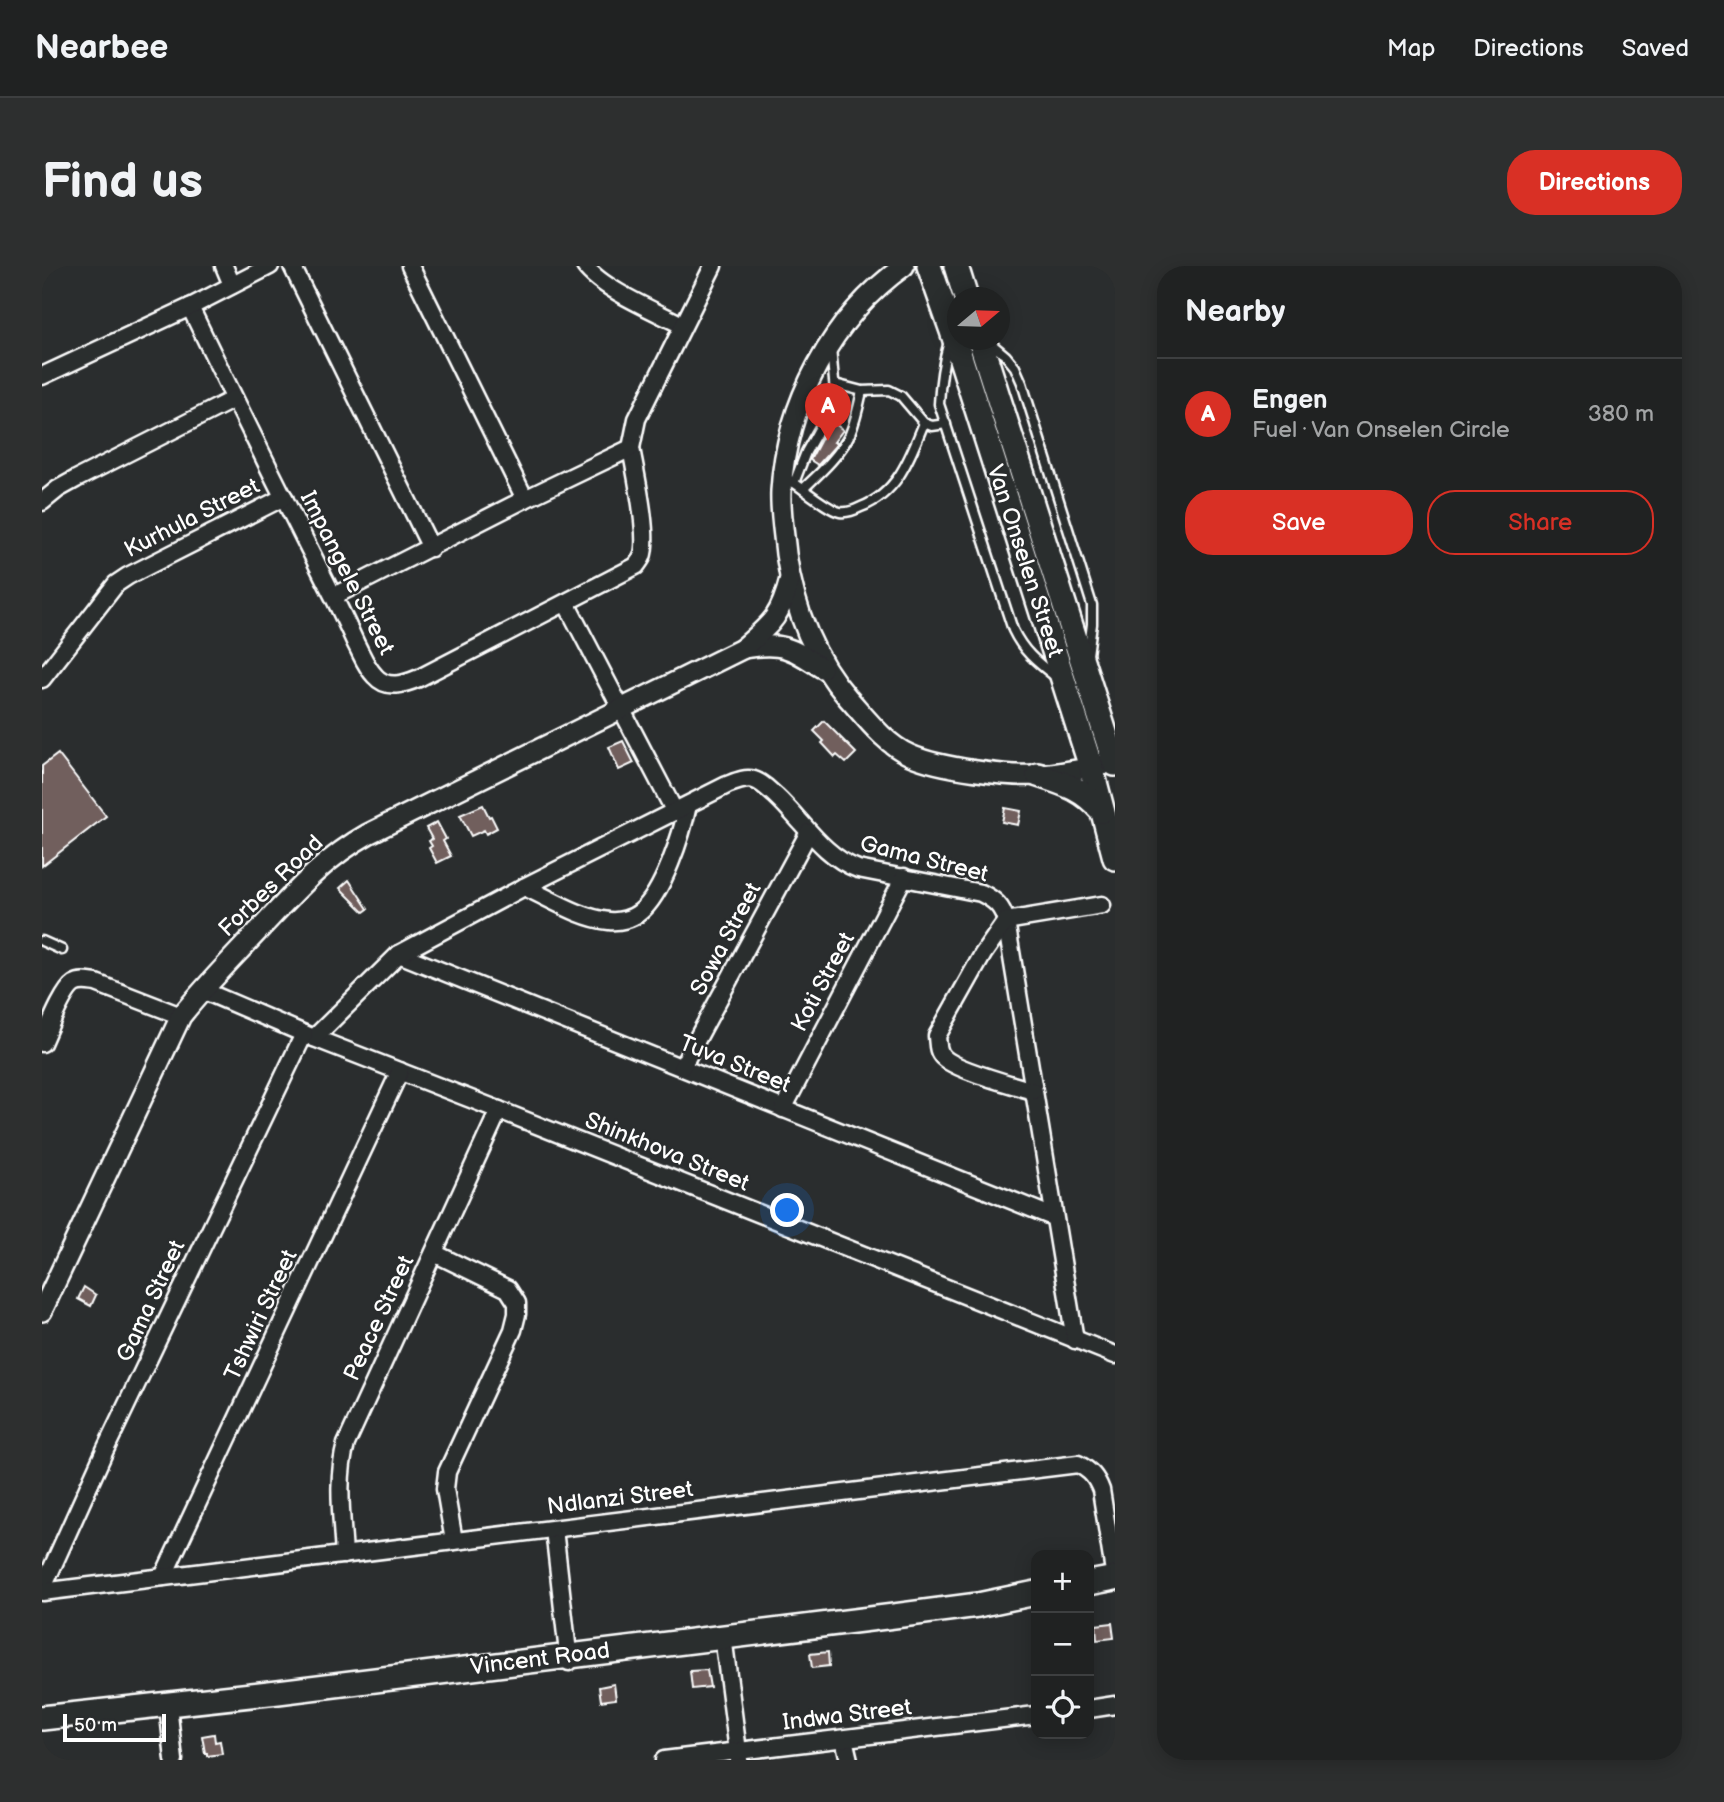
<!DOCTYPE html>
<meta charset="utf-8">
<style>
body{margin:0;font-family:"Balsamiq Sans",sans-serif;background:#2d2f2f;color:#f1f3f6}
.controls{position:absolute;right:21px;bottom:21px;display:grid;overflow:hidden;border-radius:14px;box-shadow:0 4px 18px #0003}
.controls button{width:63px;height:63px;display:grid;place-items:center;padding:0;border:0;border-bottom:2px solid #3d3f40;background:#202222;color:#f1f3f6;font:35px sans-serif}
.compass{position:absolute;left:905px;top:21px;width:63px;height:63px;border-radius:50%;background:#202222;box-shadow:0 4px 18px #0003;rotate:71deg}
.scale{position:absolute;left:21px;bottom:18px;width:103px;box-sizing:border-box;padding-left:7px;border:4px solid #fff;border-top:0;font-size:19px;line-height:24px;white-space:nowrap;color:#fff;-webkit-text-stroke:5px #2a2d2e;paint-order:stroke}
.you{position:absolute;left:746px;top:945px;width:24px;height:24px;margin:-18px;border:5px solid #fff;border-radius:50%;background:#1a73e8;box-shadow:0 0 0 10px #1a73e833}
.badge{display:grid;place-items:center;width:46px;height:46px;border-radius:50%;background:#d93025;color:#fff;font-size:23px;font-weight:700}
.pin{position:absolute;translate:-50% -58px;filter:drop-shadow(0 2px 4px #0008)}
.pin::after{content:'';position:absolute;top:37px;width:24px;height:21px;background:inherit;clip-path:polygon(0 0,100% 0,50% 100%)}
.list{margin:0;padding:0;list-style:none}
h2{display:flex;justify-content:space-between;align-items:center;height:91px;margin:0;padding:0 28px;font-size:30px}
h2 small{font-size:23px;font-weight:400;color:#a2a4a5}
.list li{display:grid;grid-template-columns:46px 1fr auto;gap:21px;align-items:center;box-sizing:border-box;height:112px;padding:0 28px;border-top:2px solid #3d3f40}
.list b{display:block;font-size:26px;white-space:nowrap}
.list p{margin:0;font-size:23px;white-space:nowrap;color:#a2a4a5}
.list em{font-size:23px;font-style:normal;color:#a2a4a5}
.actions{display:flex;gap:14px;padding:21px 28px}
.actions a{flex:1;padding:16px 0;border:2px solid #d93025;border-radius:28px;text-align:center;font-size:24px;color:#d93025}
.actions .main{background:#d93025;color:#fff}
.icon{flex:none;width:38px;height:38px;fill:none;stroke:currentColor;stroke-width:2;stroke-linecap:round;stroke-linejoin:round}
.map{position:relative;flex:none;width:1073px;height:1494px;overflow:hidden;border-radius:28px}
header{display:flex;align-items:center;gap:42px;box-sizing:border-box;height:98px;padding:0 35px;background:#202222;border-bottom:2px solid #3d3f40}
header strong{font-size:33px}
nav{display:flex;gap:38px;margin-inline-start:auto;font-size:24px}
.intro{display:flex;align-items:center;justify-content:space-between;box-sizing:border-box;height:168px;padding:0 42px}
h1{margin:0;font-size:49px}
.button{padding:18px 32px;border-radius:28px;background:#d93025;color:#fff;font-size:24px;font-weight:700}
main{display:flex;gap:42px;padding:0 42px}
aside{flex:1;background:#202222;border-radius:28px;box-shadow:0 4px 18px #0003}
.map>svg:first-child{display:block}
.building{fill:#715e5d;stroke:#fff;stroke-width:2}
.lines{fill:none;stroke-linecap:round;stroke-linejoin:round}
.service-casing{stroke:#fff;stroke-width:13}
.minor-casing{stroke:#fff;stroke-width:21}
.tertiary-casing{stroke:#fff;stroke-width:24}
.secondary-casing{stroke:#fff;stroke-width:28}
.service{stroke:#2a2d2e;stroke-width:8}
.minor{stroke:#2a2d2e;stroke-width:16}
.tertiary{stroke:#2a2d2e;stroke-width:19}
.secondary{stroke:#2a2d2e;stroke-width:23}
.labels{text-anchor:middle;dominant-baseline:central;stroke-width:5;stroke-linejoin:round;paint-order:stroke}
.street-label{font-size:23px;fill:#fff;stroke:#2a2d2e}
</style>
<header>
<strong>Nearbee</strong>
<nav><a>Map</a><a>Directions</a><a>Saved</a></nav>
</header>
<div class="intro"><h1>Find us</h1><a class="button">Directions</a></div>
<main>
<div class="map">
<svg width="1073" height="1494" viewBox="0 0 1073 1494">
<rect width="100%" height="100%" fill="#2a2d2e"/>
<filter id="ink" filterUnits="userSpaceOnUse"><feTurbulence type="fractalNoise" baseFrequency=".0143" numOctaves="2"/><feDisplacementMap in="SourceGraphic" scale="14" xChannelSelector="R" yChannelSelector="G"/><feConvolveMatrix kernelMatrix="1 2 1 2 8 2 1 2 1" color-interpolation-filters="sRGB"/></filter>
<g filter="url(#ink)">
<g class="building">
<path d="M789,155L801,164L792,176L795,177L793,180L776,199L768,194Z"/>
<path d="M782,455L814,487L804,497L795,489L793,491L780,477L782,475L772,465Z"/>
<path d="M581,475L592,497L577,504L567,481Z"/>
<path d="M16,488L64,550L0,600V500Z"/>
<path d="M441,539L447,551L449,550L455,562L444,568L442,564L429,570L418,549Z"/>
<path d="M963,542L979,545L976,559L960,556Z"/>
<path d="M395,556L404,573L401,575L409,590L395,597L387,582L390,580L387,575L390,573L384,562Z"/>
<path d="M307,614L326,643L322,646L298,622Z"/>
<path d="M42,1021L54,1029L49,1040L36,1033Z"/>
<path d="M1070,1357L1072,1372L1055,1374L1054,1359Z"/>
<path d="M786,1386L787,1400L770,1402L768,1388Z"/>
<path d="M665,1404L668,1421L650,1423L648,1405Z"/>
<path d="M572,1418L574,1433L559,1435L557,1421Z"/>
<path d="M172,1468L173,1476L178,1475L180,1488L165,1490V1487H163L160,1470Z"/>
</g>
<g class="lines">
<defs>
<g id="service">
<path d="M945,74L964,90L973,101L980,117L1050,339V358L1046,389"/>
<path d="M907,75C901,96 898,116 897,138L971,364C982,387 996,397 1015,412"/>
<path d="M793,118L820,125L847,124L859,130L882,157L890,160L904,158"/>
<path d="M743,211C756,218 786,244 798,246C804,247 813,244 819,241C856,227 868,191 882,157"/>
<path d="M752,217L764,186L786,147L793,126L789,82"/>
<path d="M761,223C779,206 797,190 808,168C814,154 817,139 820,125"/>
<path d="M0,675L20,684"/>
</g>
<g id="minor">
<path d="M182,0L190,19"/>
<path d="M250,0L389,282"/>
<path d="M368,0L483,233"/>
<path d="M543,0C560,23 613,45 640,59"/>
<path d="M148,41C193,134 239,227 286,320C296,339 305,358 314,378C320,389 324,401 333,410C345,424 363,418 377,412L594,300C596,297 599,294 600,291C608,271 593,205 589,182L595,153L671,0"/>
<path d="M0,110L148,41L228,0"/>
<path d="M0,236L16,223L34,213L192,133"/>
<path d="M292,330L483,233L589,182"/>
<path d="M524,337L633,546"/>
<path d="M0,413L74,318L86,310L242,231"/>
<path d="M482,621C509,633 538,652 567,655C577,656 590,653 598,646C621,628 640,568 646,539"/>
<path d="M357,688L1011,951"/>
<path d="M160,724L272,772L457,844L1073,1089"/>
<path d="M272,772L357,688L482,621L685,519C693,516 703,511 712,514C720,516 728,525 734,530C760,554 782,591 816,603L939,627C953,634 960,640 964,655L1033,1074"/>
<path d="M0,777C6,764 21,725 32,718C39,714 46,716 54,717L139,750"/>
<path d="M640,801L767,566"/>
<path d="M991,825C972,819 913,804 901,791C895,785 896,778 895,770L941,688L964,655L1060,639"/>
<path d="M741,843L862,611"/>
<path d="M392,987L466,1023L475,1037V1048L471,1064L405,1206L403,1223L412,1275"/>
<path d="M512,1263L527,1396"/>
<path d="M302,1289C300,1252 294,1214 304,1178L457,844"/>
<path d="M121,1311L358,805"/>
<path d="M0,1324L63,1184L262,768"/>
<path d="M0,1326L1036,1198C1049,1205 1054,1211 1059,1224L1073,1312"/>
<path d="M681,1370L697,1493"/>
<path d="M126,1439L132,1494"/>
<path d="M1047,1443L1073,1439"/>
<path d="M802,1473L807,1494"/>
<path d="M622,1494L994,1449"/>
</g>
<g id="tertiary">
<path d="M862,0C790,51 744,138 739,225C738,246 742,267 744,288C752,342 770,391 806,432C824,452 843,478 868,489C898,502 966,511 999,509C1020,507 1041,503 1061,499"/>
<path d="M701,382C740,376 748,381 780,402"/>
<path d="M0,1045L139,750C163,720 190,693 216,665C252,627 280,594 326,568L700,383C730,357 738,352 748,313"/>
</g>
<g id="secondary">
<path d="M887,0L910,65L1049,501L1073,592"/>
<path d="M914,0L924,32"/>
<path d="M938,74L1073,498"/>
<path d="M996,509C1024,518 1041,523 1060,545"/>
<path d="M1047,1317L1073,1312"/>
<path d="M0,1452L236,1426L852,1350L936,1339L994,1327"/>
</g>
</defs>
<use href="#service" class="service-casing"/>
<use href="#minor" class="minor-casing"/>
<use href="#tertiary" class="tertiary-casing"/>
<use href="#secondary" class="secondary-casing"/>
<use href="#service" class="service"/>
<use href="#minor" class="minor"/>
<use href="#tertiary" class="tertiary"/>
<use href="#secondary" class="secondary"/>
</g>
</g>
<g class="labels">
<g class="street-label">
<text transform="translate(150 252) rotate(-27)">Kurhula Street</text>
<text transform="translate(983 295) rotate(72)">Van Onselen Street</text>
<text transform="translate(305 307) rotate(63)">Impangele Street</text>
<text transform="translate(882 593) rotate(14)">Gama Street</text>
<text transform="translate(229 620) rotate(-44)">Forbes Road</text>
<text transform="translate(684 673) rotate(-62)">Sowa Street</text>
<text transform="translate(781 716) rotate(-62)">Koti Street</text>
<text transform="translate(693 798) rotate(22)">Tuva Street</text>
<text transform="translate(625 886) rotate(22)">Shinkhova Street</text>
<text transform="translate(109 1035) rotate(-65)">Gama Street</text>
<text transform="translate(219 1049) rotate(-65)">Tshwiri Street</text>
<text transform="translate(337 1052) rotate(-65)">Peace Street</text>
<text transform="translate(578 1232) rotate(-7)">Ndlanzi Street</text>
<text transform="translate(498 1393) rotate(-7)">Vincent Road</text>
<text transform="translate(805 1449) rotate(-7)">Indwa Street</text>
</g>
</g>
</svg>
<div class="controls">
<button>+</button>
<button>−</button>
<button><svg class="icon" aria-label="locate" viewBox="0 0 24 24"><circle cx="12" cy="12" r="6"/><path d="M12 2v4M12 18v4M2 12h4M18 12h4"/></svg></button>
</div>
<svg class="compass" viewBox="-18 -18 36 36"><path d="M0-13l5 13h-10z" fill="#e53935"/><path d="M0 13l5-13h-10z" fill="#a2a4a5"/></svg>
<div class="scale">50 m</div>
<div class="you"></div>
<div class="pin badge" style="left:786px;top:175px">A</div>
</div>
<aside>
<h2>Nearby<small></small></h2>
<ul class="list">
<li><span class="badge">A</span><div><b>Engen</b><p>Fuel · Van Onselen Circle</p></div><em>380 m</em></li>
</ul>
<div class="actions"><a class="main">Save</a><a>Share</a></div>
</aside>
</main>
